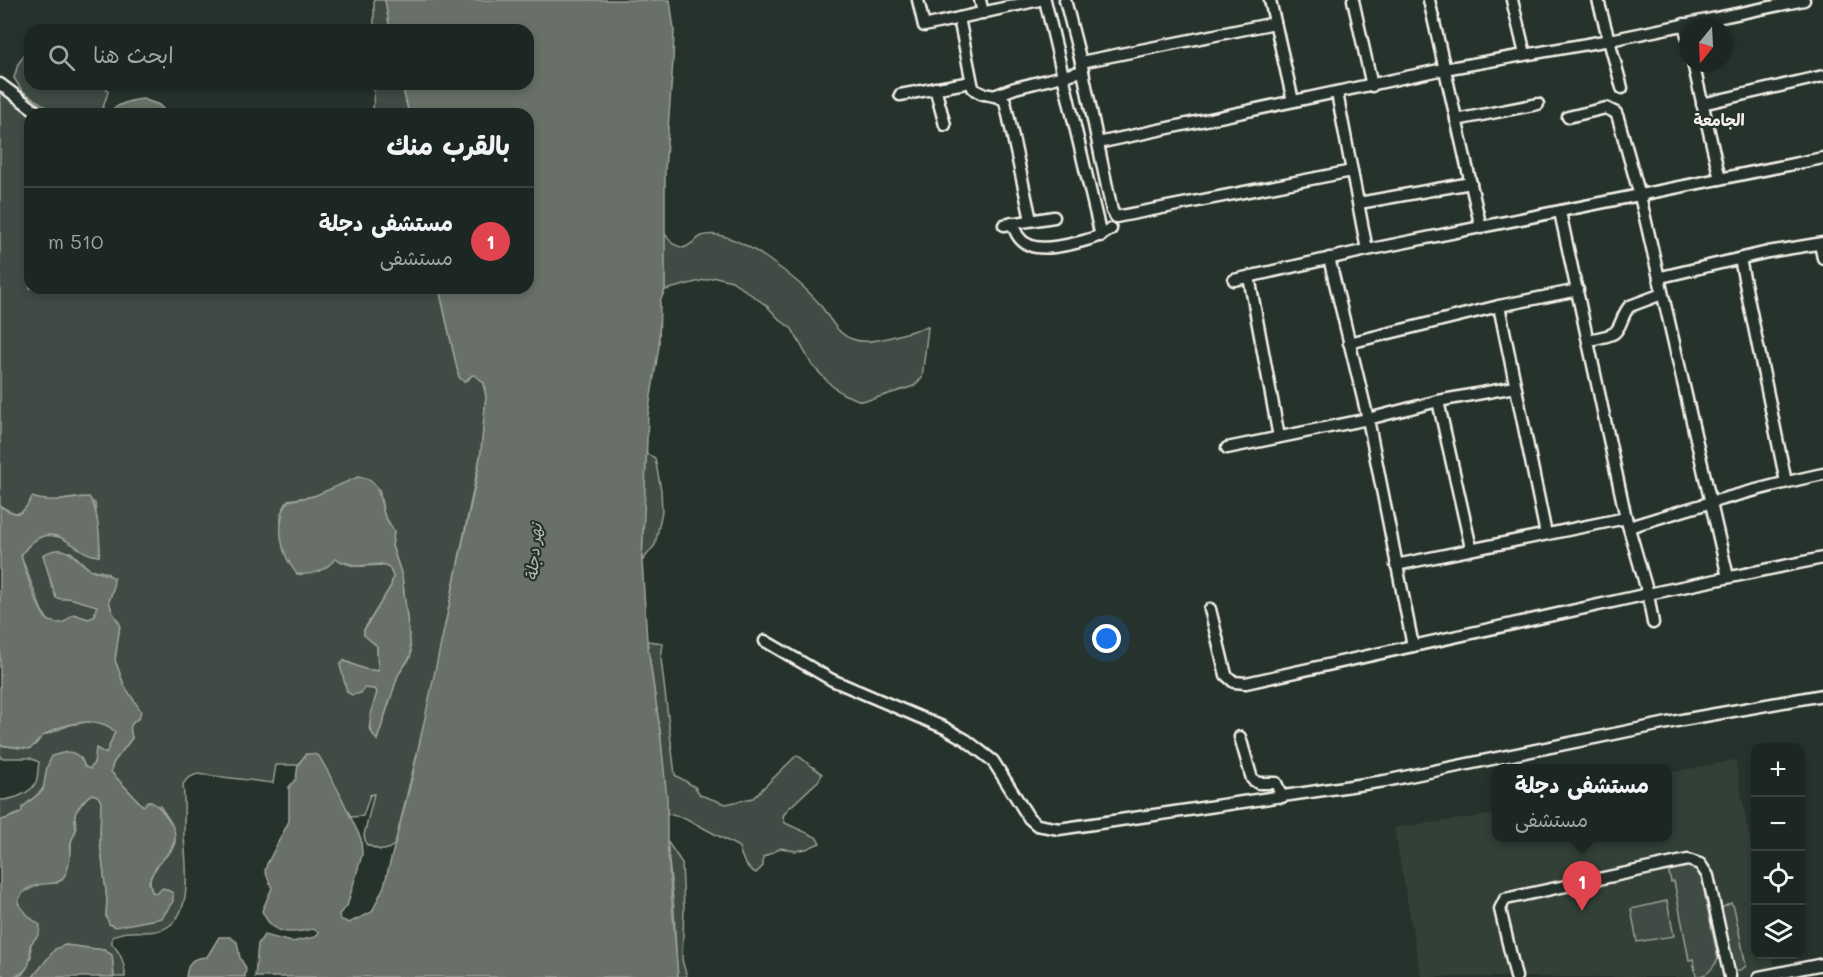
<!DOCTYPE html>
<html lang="ar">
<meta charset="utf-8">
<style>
body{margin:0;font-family:Mali,"Playpen Sans Arabic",sans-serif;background:#29322f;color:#f1f3f6;direction:rtl}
.controls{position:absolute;right:18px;bottom:18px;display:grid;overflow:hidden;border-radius:12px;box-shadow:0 3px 9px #0003}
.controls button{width:54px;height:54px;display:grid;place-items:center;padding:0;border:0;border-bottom:2px solid #3a4340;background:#1c2622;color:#f1f3f6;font:30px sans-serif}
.compass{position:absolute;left:1679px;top:18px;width:54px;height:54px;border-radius:50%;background:#1c2622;box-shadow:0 3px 9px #0003;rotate:198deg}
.you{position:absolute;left:1107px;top:639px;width:21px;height:21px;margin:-15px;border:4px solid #fff;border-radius:50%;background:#1a73e8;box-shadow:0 0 0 9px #1a73e833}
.badge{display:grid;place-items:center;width:39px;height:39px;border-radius:50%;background:#ffd166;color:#fff;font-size:20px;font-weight:700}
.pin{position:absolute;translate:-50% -50px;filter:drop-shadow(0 2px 3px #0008)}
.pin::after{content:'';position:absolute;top:32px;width:21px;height:18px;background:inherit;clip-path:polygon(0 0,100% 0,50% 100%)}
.popup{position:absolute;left:1492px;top:764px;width:180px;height:78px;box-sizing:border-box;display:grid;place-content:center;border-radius:12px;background:#1c2622;filter:drop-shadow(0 2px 4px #0005);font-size:20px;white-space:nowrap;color:#a0a5a5}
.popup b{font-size:22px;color:#f1f3f6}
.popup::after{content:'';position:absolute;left:50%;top:100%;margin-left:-12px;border:12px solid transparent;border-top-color:#1c2622}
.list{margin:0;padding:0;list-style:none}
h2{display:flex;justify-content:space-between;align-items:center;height:78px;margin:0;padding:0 24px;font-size:26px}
h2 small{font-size:20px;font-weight:400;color:#a0a5a5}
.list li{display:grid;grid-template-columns:39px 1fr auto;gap:18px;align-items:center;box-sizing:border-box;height:108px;padding:0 24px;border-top:2px solid #3a4340}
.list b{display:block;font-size:22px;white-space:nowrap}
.list p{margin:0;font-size:20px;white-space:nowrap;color:#a0a5a5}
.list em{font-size:20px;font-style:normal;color:#a0a5a5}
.icon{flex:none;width:33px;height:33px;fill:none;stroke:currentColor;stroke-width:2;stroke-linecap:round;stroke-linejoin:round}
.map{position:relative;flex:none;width:1823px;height:977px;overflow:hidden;direction:ltr}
.search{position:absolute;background:#1c2622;box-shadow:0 3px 9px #0003;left:24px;top:24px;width:510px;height:66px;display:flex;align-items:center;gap:15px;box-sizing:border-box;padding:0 21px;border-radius:18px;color:#a0a5a5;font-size:22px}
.panel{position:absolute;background:#1c2622;box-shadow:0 3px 9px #0003;left:24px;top:108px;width:510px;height:186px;border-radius:18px;direction:rtl}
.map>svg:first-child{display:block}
.built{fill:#333f39}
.green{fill:#414b45;stroke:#9a9e96;stroke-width:1.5;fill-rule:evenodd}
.water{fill:#676f68;stroke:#9fa39b;stroke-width:1.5}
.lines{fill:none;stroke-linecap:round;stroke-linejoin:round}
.minor-casing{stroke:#f4f1e8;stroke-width:15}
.minor{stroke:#26332d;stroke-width:10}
.labels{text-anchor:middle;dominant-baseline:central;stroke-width:4.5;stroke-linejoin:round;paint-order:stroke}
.neighbourhood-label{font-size:16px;font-weight:bold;fill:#f4f1e8;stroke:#26332d}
.water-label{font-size:16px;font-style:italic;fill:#bcbdb5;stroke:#26332d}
</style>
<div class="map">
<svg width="1823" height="977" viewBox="0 0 1823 977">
<rect width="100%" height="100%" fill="#26332d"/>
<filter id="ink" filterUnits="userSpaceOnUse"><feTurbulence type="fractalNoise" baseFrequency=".0167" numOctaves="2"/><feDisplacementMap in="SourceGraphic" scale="12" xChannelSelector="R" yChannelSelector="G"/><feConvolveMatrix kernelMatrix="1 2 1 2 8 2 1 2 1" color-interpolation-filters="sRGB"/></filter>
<g filter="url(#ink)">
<path class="built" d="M1735,760L1755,867L1756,954L1772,955L1777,977H1421L1394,828L1496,814V838H1668V773Z"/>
<g class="green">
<path d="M374,0H385L390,30H374Z"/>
<path d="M30,46V84H105L108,92L101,114H57L22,91L14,78L18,64Z"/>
<path d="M374,84H402L409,114H373Z"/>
<path d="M0,90L30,116V288H439L459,377L468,380L472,375L479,376L482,380L486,396L481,452L428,708L395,844C384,854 378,850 366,844L364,835L374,794L370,795L363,816L351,817L322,762L306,754L298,765H276L273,783L197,774L188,778L183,784C185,801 184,818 184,835C185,860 194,909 169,926C152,938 128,926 112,937V944C121,953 125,963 125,977H114L112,956L104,950L65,945L47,960L33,977H16L23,974L31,957L30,918L18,903L20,894L42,883H57L71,854V842L76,830L75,813L87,797L92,794L98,796L101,802L100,841L107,900L106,916L157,893L152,892C142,862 175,859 175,840C176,827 166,816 160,806H143L111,772L113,763L132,738L130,729L135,705L124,685L115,660L120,625L112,612L109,601L113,589L108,573L89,569L71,552L44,554L52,588L63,599L69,598L97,605L94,617L88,619C72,611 70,622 57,625L48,620L42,611L21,556C40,518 72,542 99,556L100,548L95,503L82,497L54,501H43L32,498C22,516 18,517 0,506ZM355,482L379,489L384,515L394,531L392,546L402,576L411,652L410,658L398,675L377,740L369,728L377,692L375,689L364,688L345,661L364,669L378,671L377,646L364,635V630L391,586L393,576L389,567C377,562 363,569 351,565C328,559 301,537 281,524V513L288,500L314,496Z"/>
<path d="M664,233L673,244L683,248C690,246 696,239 702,236C733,225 804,283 821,306C830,318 837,334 852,339C872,347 907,331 928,327L922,378L914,386L873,399L861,401L843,394L831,385L812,365L792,329L779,319L767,306L732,281L716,277L665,290Z"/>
<path d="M645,453L655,458L661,490L662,511L655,545L642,561Z"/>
<path d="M647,641L663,643L661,659L675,775L695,787L700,795L726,804L753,798L797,755L822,774L819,780L787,810L783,816L785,823L816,837L820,843L806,849L795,851L781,848L763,857V866L756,873C745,867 742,859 739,847L685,818L667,814L660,731Z"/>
<path d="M92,721L109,725L115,732L106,754L97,749L94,763L90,769L85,767L81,758L46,782C42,796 26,799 21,813L0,821V800C11,800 31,794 36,782C38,776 38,768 39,762L30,758H0V745L20,748L35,745L42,736L70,725Z"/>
<path d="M667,841L682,863L684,910L682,960L687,977H678L677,973L674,909Z"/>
<path d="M1687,865L1695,867L1701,876L1718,959C1713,968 1707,977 1696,976L1693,959L1689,960L1674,881L1671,882L1668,869Z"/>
<path d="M1667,901L1674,936L1637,942L1631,909Z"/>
<path d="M1731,903L1734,907L1746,966L1741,970H1734L1732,967L1720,913L1723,907Z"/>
</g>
<g class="water">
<path d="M385,0H670L674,30L673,61L665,170V290L660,301L659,346L648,415L642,561L647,641L660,731L667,799V841L678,977H255L258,944L264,935L292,942L315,937L319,932L313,929C289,934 273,936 262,911L272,888L265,871L267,864L289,821V787L296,779L298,765L306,754H313L319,756L338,790L361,839L362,855L347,906L339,914L340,919L349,923L372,912L384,886L412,778L476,481L481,452L486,396L484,383L475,375H472L464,382L459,377L439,288H528V114H409L402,84H528V30H390Z"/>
<path d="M143,99L159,105L168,114H108C117,104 131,100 143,99Z"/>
<path d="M358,477C381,478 378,497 384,514C386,520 391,525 394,531L392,546L402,576L411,652L410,657L398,675L377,740C364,727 373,708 377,692L375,689L364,688L361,693L352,695L347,692L340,665L344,661L364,669L378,671L377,646L364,635V630L391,586L393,576L389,567L383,564L357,566L335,559C326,570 312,576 297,574C280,554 275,524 288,501L314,496Z"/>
<path d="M32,497C52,504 69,498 89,497C98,508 101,541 99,556C77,556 61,524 37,539C29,544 25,548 21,556C25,570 38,612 48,620C52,623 58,623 63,623L74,614L88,619L94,617L97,606L69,598L63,599L56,598L43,555C66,542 72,556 88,568C96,574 106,572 114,578L113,589L109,601L112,612L120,624L115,660L124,685L141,711L139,718C130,723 129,728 132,738L113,763L111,772L143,806L149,801C160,806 162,811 169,820C188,849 155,857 149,882L152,892L157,893L163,888L173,893V901L162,918L115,927L109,924L106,916L107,900L100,841L101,802L98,796L92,794C86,797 76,809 75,815C74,820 76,825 76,829C75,834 72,838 71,842C69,854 71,868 63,878C55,890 25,875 18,903C23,912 31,919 40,925L39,934L30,945C32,965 27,977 5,977L0,972V821L21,813L23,807L43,790L47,767L52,756C69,750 77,749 85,767L90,769L94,763L96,748L106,754L115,732C100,714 60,724 43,736C38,740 35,746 29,749L0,745V506C18,517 22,517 32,497Z"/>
<path d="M219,937H230L237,942L240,958L246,968L245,977H186C188,961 192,958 207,957Z"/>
<path d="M65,945L104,950L112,955L114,977H33L55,949Z"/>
</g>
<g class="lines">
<defs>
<g id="minor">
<path d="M918,0L924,26L1039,0"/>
<path d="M980,0L983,13"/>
<path d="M1045,0L1101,236"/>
<path d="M1065,0L1081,62L1112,211L1116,217L1352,171"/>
<path d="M1270,0L1293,101"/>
<path d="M1353,0L1372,86"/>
<path d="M1429,0L1481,228"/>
<path d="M1512,0L1525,54"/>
<path d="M1598,0L1622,88"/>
<path d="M959,18L973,88C982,98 996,92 1005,101L1031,220"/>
<path d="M1684,24L1688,40"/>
<path d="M1081,62L1275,23"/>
<path d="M1693,63L1720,179"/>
<path d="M0,84L40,114"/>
<path d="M935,88L945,125"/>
<path d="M1337,93L1367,250"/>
<path d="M900,95L971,82"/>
<path d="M994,96L1015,88L1083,71"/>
<path d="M1702,104L1823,76"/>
<path d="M1568,117L1606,108L1616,113L1618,118L1640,196L1728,577"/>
<path d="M1456,120L1538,104"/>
<path d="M1098,143L1444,69L1610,40L1804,0"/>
<path d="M1359,203L1471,183"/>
<path d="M1560,212L1626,518L1648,594L1653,623"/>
<path d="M1012,223C1016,233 1019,241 1029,245C1046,253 1096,240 1111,229"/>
<path d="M1004,225L1054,217"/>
<path d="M1820,244L1823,258"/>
<path d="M1329,258L1368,419L1413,646"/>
<path d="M1740,259L1786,482"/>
<path d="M1249,277L1279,437"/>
<path d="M1659,279L1661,277L1768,252L1823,243"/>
<path d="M1234,280L1367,250L1823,158"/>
<path d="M1499,306L1546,534"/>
<path d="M1589,340C1596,338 1608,337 1614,333C1622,327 1622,313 1630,306L1662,294"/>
<path d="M1349,343L1499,306L1578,290"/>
<path d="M1438,401L1471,548"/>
<path d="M1227,448L1368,419L1438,401L1515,387"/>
<path d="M1629,527C1693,507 1757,488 1823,474"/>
<path d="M1396,565L1626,518"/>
<path d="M1210,609L1226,675L1234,682L1246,683L1648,594L1823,558"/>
<path d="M765,641L832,680L945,728L966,740L993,761L1029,818L1037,825L1059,829L1385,781L1682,720L1823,695"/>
<path d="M1240,737L1252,779L1258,783H1276L1282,797"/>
<path d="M1516,977L1500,909L1505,899L1688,860L1700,864L1708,876L1730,977"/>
<path d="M1759,977L1823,964"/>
</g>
</defs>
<use href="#minor" class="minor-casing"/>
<use href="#minor" class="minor"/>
</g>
</g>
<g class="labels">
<g class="neighbourhood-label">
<text x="1719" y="119">الجامعة</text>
</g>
<g class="water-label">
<text transform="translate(533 552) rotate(-85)">نهر دجلة</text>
</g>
</g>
</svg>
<div class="controls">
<button>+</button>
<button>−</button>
<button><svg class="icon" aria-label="locate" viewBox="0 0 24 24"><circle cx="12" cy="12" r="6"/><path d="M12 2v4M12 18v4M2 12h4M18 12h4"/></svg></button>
<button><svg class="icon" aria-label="layers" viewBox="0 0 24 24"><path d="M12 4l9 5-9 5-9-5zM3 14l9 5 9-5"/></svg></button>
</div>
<svg class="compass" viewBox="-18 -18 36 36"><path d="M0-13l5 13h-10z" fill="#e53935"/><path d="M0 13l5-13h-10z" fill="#a0a5a5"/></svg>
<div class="you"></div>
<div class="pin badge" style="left:1582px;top:911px;background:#e0444e">1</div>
<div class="popup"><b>مستشفى دجلة</b>مستشفى</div>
<div class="search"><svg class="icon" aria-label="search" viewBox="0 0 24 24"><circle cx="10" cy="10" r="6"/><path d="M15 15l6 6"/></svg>ابحث هنا</div>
<section class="panel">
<h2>بالقرب منك<small></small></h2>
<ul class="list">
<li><span class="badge" style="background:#e0444e">1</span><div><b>مستشفى دجلة</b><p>مستشفى</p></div><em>510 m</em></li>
</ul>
</section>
</div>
